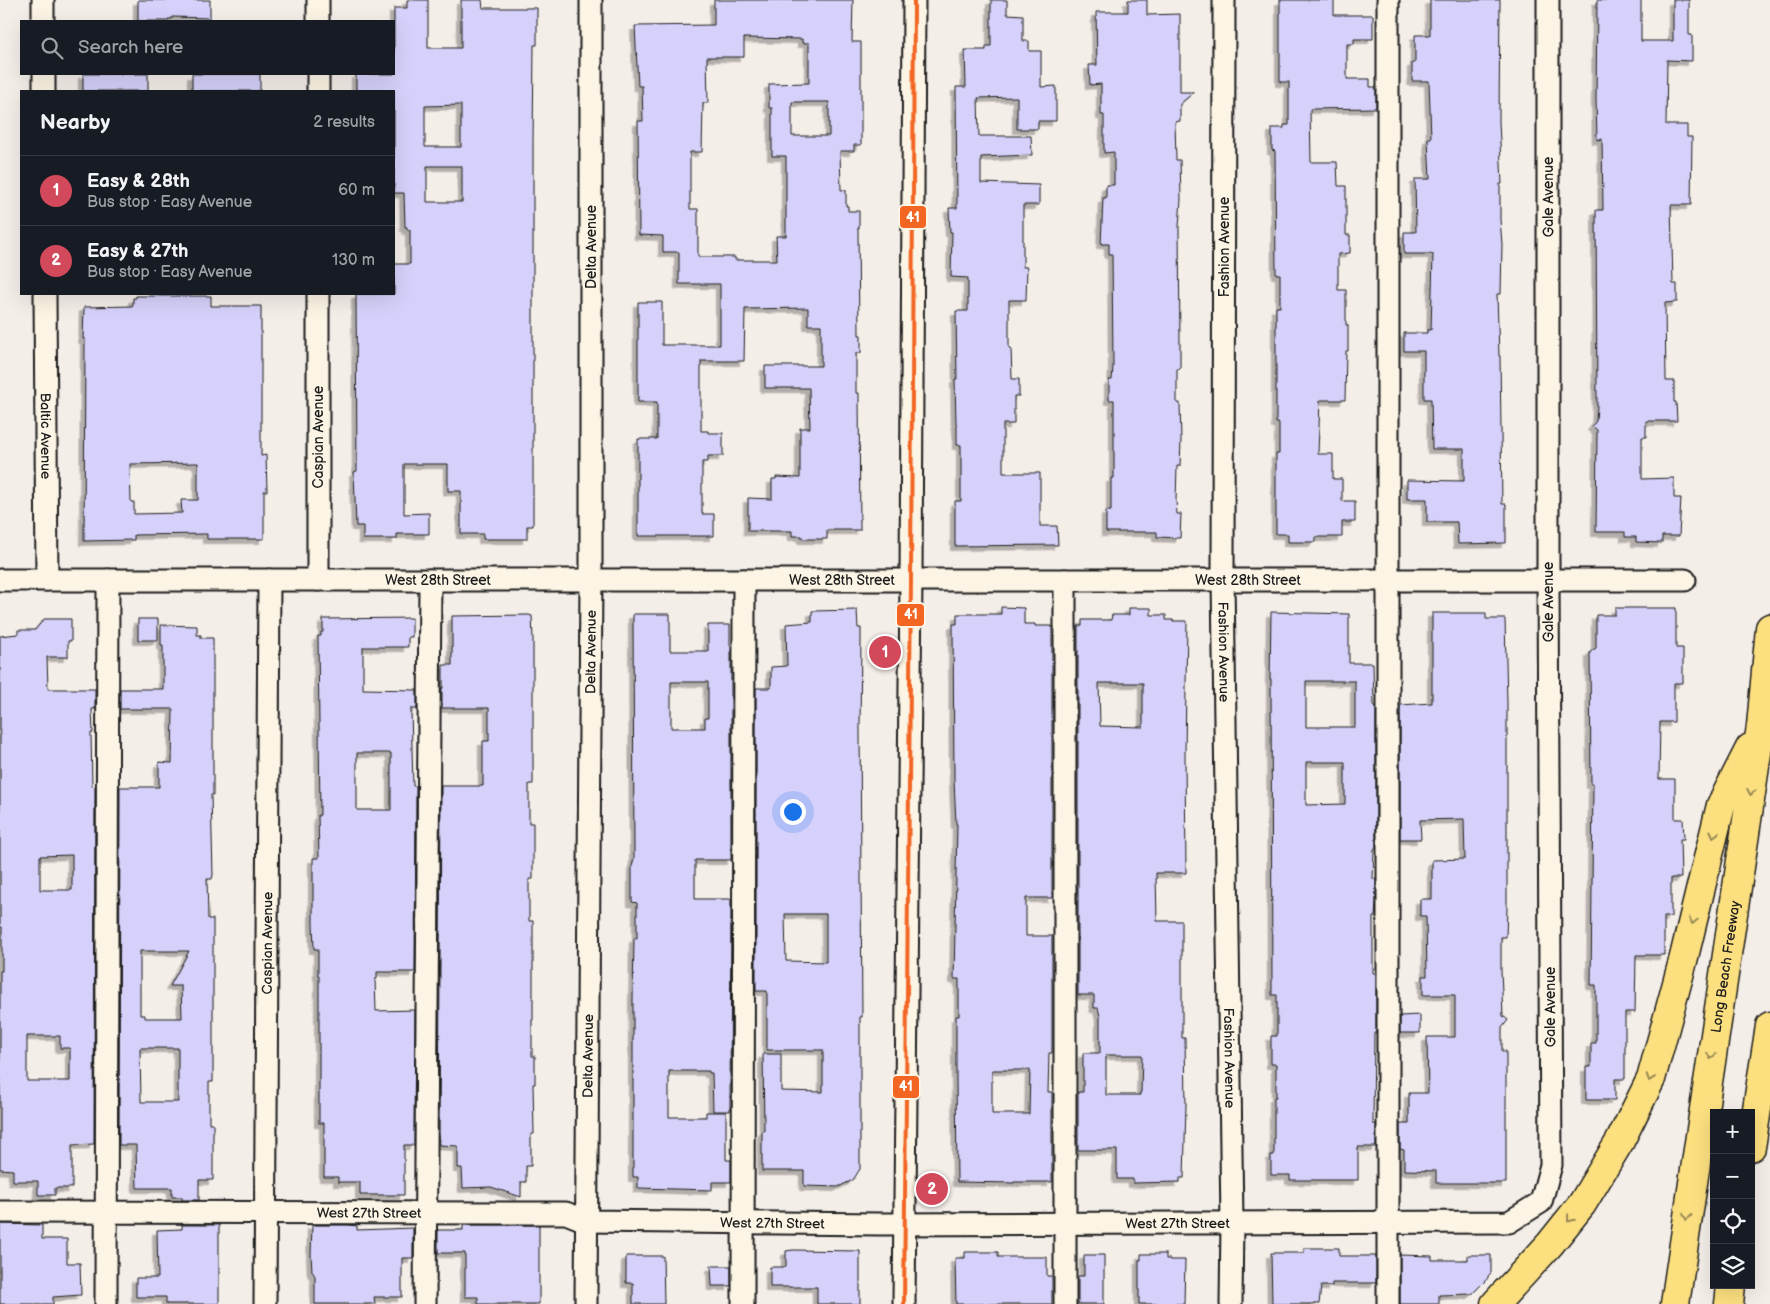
<!DOCTYPE html>
<meta charset="utf-8">
<style>
body{margin:0;font-family:"Balsamiq Sans",sans-serif;background:#242831;color:#f1f3f6}
.controls{position:absolute;right:15px;bottom:15px;display:grid;overflow:hidden;border-radius:0px;box-shadow:0 5px 20px #0002}
.controls button{width:45px;height:45px;display:grid;place-items:center;padding:0;border:0;border-bottom:1px solid #363941;background:#171b24;color:#f1f3f6;font:25px sans-serif}
.you{position:absolute;left:792px;top:811px;width:18px;height:18px;margin:-12px;border:4px solid #fff;border-radius:50%;background:#1a73e8;box-shadow:0 0 0 8px #1a73e833}
.badge{display:grid;place-items:center;width:32px;height:32px;border-radius:50%;background:#d1495b;color:#fff;font-size:16px;font-weight:700}
.pin{position:absolute;translate:-50% -50%;border:2px solid #fff;box-shadow:0 1px 5px #0006}
.list{margin:0;padding:0;list-style:none}
h2{display:flex;justify-content:space-between;align-items:center;height:65px;margin:0;padding:0 20px;font-size:21px}
h2 small{font-size:16px;font-weight:400;color:#9ea1a6}
.list li{display:grid;grid-template-columns:32px 1fr auto;gap:15px;align-items:center;box-sizing:border-box;height:70px;padding:0 20px;border-top:1px solid #363941}
.list b{display:block;font-size:19px;white-space:nowrap}
.list p{margin:0;font-size:16px;white-space:nowrap;color:#9ea1a6}
.list em{font-size:16px;font-style:normal;color:#9ea1a6}
.icon{flex:none;width:28px;height:28px;fill:none;stroke:currentColor;stroke-width:2;stroke-linecap:round;stroke-linejoin:round}
.map{position:relative;flex:none;width:1770px;height:1304px;overflow:hidden}
.search{position:absolute;background:#171b24;box-shadow:0 5px 20px #0002;left:20px;top:20px;width:375px;height:55px;display:flex;align-items:center;gap:12px;box-sizing:border-box;padding:0 18px;border-radius:0px;color:#9ea1a6;font-size:19px}
.panel{position:absolute;background:#171b24;box-shadow:0 5px 20px #0002;left:20px;top:90px;width:375px;height:205px;border-radius:0px}
.map>svg:first-child{display:block}
.building{fill:#d5d1fa;stroke:#1c1c1c;fill-rule:evenodd;filter:url(#shadow)}
.lines{fill:none;stroke-linecap:round;stroke-linejoin:round}
.minor-casing{stroke:#1c1c1c;stroke-width:25}
.highway-casing{stroke:#1c1c1c;stroke-width:31}
.minor{stroke:#fcf5e5;stroke-width:21}
.highway{stroke:#fce080;stroke-width:28}
.bus-1-casing{stroke:#fcf5e5;stroke-width:8}
.bus-1{stroke:#f26522;stroke-width:4}
.oneway{stroke:#978853}
.labels{text-anchor:middle;dominant-baseline:central;stroke-width:4;stroke-linejoin:round;paint-order:stroke}
.street-label{font-size:14px;fill:#1c1c1c;stroke:#fcf5e5}
.line-badge{stroke:#fcf5e5;stroke-width:2}
.badge-label{font-size:14px;text-anchor:middle;font-weight:bold;fill:#fff}
</style>
<div class="map">
<svg width="1770" height="1304" viewBox="0 0 1770 1304">
<defs>
<filter id="shadow"><feDropShadow dx="-4.5" dy="4.5" stdDeviation="0" flood-color="#0004"/></filter>
</defs>
<rect width="100%" height="100%" fill="#f4eee9"/>
<filter id="ink" filterUnits="userSpaceOnUse"><feTurbulence type="fractalNoise" baseFrequency=".02" numOctaves="2"/><feDisplacementMap in="SourceGraphic" scale="10" xChannelSelector="R" yChannelSelector="G"/><feConvolveMatrix kernelMatrix="1 2 1 2 8 2 1 2 1" color-interpolation-filters="sRGB"/></filter>
<g filter="url(#ink)">
<g class="building">
<path d="M138,0H210V18L172,17V19H168V21H138Z"/>
<path d="M407,0H428V48H461V0H482L483,8H537V45H534L533,144V526H527V539H483V534H461V491H448V464H404V514L429,513V534H397V539H363V526H356L354,472L357,471L356,294H394V264H410V230H407V227H405L404,193H394V91H356V74H394V8H407ZM461,105V147H425V106ZM427,166H462V202H427Z"/>
<path d="M714,0H853L852,42H861V145H854V151H840L841,190H846V206H848V211H859V228H858L859,335H861V353H856V393H859L860,530H827V539H802V536H792V531H748V498L772,499V479H776V477L800,478V428H810L809,388H765V366H821V325H808V308L745,309L744,361H701V431H708V433H723V456H708V462H702V514H714V536H638V439H657V402H638V302H662V345H720V284H679V252H663V236L639,235L638,121H643L642,86H638L635,26L714,25ZM744,38L802,39V43H809V83L769,84V108H772V156H786V236H776L777,260H735V257H698V209H690V152H702L703,103H708L707,57H744ZM792,102H829V136H792Z"/>
<path d="M991,0H1007V14L1023,15V41H1029V51H1041V87L1056,86V121H1038V129H1017V97L978,98L979,136H1031L1032,155L981,157V183L1039,185V205H1023V267H1027L1026,300H1009V348H1011L1012,379H1019V396H1014V424H1003V473H1040V526H1057L1058,545L955,546V501H961V445H957V424H956L955,379H957L956,311H968V278L951,277L952,232H950L949,208H957L956,87H966L965,50H986V46H991Z"/>
<path d="M1128,0H1147V15L1180,14V92H1194L1180,104V121L1175,122L1176,160H1180L1181,199L1179,227L1180,344V369H1177V403H1180L1181,440L1180,466H1177L1176,501L1177,514H1181L1180,538L1157,537V532H1106V511H1111V478H1114V400H1109V380H1112L1113,366L1112,254H1109V244H1101L1103,198H1106V185H1114V152L1104,153V115H1101V84L1090,85L1089,65H1097L1096,12H1128Z"/>
<path d="M1280,0H1334V15H1373V39H1354V44H1347V79H1370V87H1376V108L1310,109L1311,162H1337L1338,186H1346V235H1350V253L1338,254V290H1346V325H1348V351H1346L1345,400H1320L1318,454H1333V479H1342V501H1355V522H1342V537H1315V542H1288V534H1276V454H1279V423H1276V307H1280V274H1276L1275,151L1272,150V128H1284V125H1289V82H1280Z"/>
<path d="M1430,0H1500L1499,121L1502,184H1500V219L1502,244L1501,294H1497L1499,356H1500L1502,504H1506V543L1458,544L1457,522H1427V499H1407V480L1464,481V449H1432L1431,399H1424V351H1404V333H1427V330H1431L1433,254H1404V232H1416L1415,179H1430L1428,138H1431L1429,81H1412V63H1415V35H1430Z"/>
<path d="M1597,0H1641V41H1673V0H1689V35H1692V61L1667,60L1666,125H1687V137H1692L1691,205H1671L1673,284H1677V302L1665,303L1666,381H1674V402H1676L1677,421H1646V437H1642V479L1674,478V498H1681L1679,536H1662V543L1636,542V537H1625V532H1596L1597,430L1592,426L1596,421L1597,406L1596,210H1603L1602,139L1597,140L1596,99Z"/>
<rect x="83" y="74" width="65" height="17"/>
<rect x="192" y="74" width="68" height="17"/>
<path d="M136,296H211V306H261V456L266,455L267,491H264V539H207V534L134,535V540L84,541L85,339H83L84,307L133,306V298H136ZM198,463V500H181L182,513L134,514V502H131L130,464Z"/>
<path d="M1001,607L1024,608V624H1035V626H1052V898H1026V936H1052V1053H1049L1048,1092H1052V1182H1014V1183L957,1182L956,1077V1016H959V979H954L957,824H956L954,780L953,624H957V614H1001ZM992,1070H1030L1029,1114H992Z"/>
<path d="M1129,608H1151V615H1166V620H1173V621H1187L1185,754L1186,873H1156L1157,921H1182V1038H1185L1186,1105L1184,1178H1180V1182L1133,1183V1179H1117V1150H1078V1092H1083V1053H1100V1016L1098,1008H1094V995H1078V626H1082V620H1111L1112,615H1129ZM1099,683H1143V727L1100,726ZM1106,1055H1142L1141,1092H1140V1095H1106Z"/>
<path d="M1615,608H1676V648H1683V683H1674V722H1660L1659,779H1675V819H1683L1684,839H1680L1681,878H1671V917H1664V955H1636L1635,1012H1625V1079H1615V1100H1586V1067H1591V1043H1596V985H1591L1593,784H1591L1590,652L1596,648V615H1615Z"/>
<path d="M857,610L858,628H861V641L860,728L862,1017H860V1169L853,1180L838,1187L804,1186V1171H762V1131H764L763,1054H781V1091L823,1092V1050H767V991H756V688H771V667L787,666L786,624L812,622V611ZM785,914H826V962L786,961Z"/>
<path d="M1271,612L1349,614V663H1373L1374,706H1376V847L1374,849L1373,879H1376V902L1375,917H1373V973H1376V1033H1374L1373,1124H1376V1147H1358V1180H1290V1175H1271V1155H1274V1097H1276V1064H1271V1036H1277V995H1272L1271,679H1270ZM1306,681H1355V727H1306ZM1306,762H1345V804L1306,805Z"/>
<path d="M1432,613H1486V619H1505L1507,702V908L1506,937H1501V970L1503,1016L1508,1020L1502,1028V1051H1506V1183H1436V1171L1404,1170V1150L1400,1149V1124H1409V1093H1428L1427,1037H1455V995H1423V976H1427L1426,916H1420V899H1432V860L1465,859L1464,819L1420,820L1421,839H1400V705L1432,703Z"/>
<path d="M633,614H670V651H708V625H730V646H731V860H695V899H731L730,1111H713L712,1073H709V1071H669V1117H706V1112H726V1160H731V1182H712V1190L638,1188V1177H633V999L634,938H637V903L632,902V866L634,859ZM671,682H708V718H705V728H671Z"/>
<path d="M529,615L532,616L533,639V784H529V823H533V879H529V921H533V1020H532V1056H535V1084H533L534,1134H531V1166H526V1182H521V1197L491,1187L463,1188L462,1168H458V1146L439,1145L441,786H483V741H489V708H442V688H443V665H452V616Z"/>
<path d="M412,618V637H408V647H363V689L417,690V709H411L413,786H416L415,972H377V979H375L376,1011L415,1010L414,1145H404V1195H360V1182H338V1177H324V1123H319V976H318V949H314L313,923V858H319L318,815H320L318,636H321V632H323V619ZM357,753H391V810H357Z"/>
<path d="M44,619H71V641H68V657H47L48,689H95V709H92L93,733H91L92,786L95,787L94,1144L72,1145V1188H55V1195H38V1181H13V1170L0,1169V971H2V927H0V636L18,634V630H35ZM72,855V890H40V856ZM27,1036H60V1048H70V1081H27Z"/>
<rect x="138" y="619" width="20" height="21"/>
<path d="M161,625L197,626V635H201V638H213V795H211L213,875L212,879H207L208,919H213V1082H209V1123H213V1180H199V1200H182V1197H172V1188H137L136,1145H119L120,787H159V762L172,763L173,709H120V689H163V645H161ZM140,951H189L170,986H181L182,1018H145V1015H140ZM140,1048H178V1102H141Z"/>
<path d="M1420,1015V1033H1400V1016Z"/>
<path d="M0,1224L42,1225V1239H67V1263H80L81,1295L53,1297V1304H0Z"/>
<path d="M182,1225H219V1304H166V1297H136V1278H158L157,1230L182,1229Z"/>
<path d="M312,1225H348L357,1226V1230L413,1228V1258H402V1297H374L375,1304H315V1276L312,1271L311,1255Z"/>
<path d="M463,1225H539V1304H478V1297H465V1253H438V1230H463Z"/>
<path d="M1304,1248H1339V1256H1376V1283H1332V1286H1321L1319,1304H1272L1271,1253H1304Z"/>
<path d="M793,1250L860,1251V1304H817V1287H770V1267H786V1251Z"/>
<path d="M965,1252H998V1257H1047V1276H1052V1304H956L955,1258H965Z"/>
<path d="M1141,1254H1166V1259H1170V1260H1185L1184,1304H1139V1260H1141Z"/>
<path d="M1084,1255H1104V1304H1078V1276H1084Z"/>
<path d="M1400,1255L1432,1256V1260H1468V1255H1491V1273L1488,1276V1278L1472,1294L1439,1295V1304H1400Z"/>
<path d="M626,1256H663L664,1304H633V1283H626Z"/>
<path d="M711,1266H731V1286H712Z"/>
</g>
<g class="lines">
<defs>
<g id="minor">
<path d="M43,0V21"/>
<path d="M318,0V21"/>
<path id="s1" d="M1224,0L1223,580L1232,1222L1231,1304"/>
<path d="M44,74V91"/>
<path d="M318,74V91"/>
<path id="s2" d="M45,294L47,580"/>
<path d="M318,294V580"/>
<path id="s3" d="M0,580H1685"/>
<path d="M1065,580V1304"/>
<path id="s4" d="M0,1212L566,1213L586,1221L880,1224L1509,1222L1541,1202L1551,1165L1548,580V0"/>
<path d="M106,1304L108,580"/>
<path id="s5" d="M265,1304L269,580"/>
<path d="M425,1304L430,580"/>
<path id="s6" d="M586,1304L591,580V0"/>
<path d="M743,1304L744,580"/>
<path d="M904,1304L911,580L914,0"/>
<path d="M1388,1304V0"/>
</g>
<g id="highway">
<path d="M1751,1147L1770,1026"/>
<path d="M1495,1304L1550,1244L1582,1204L1620,1141L1651,1079L1683,961L1721,805L1750,748"/>
<path id="s7" d="M1675,1304L1761,726L1770,628"/>
<path d="M1729,1304L1731,1285"/>
</g>
</defs>
<use href="#minor" class="minor-casing"/>
<use href="#highway" class="highway-casing"/>
<use href="#minor" class="minor"/>
<use href="#highway" class="highway"/>
<defs>
<path id="bus-1" d="M904,1304L911,580L914,0"/>
</defs>
<use href="#bus-1" class="bus-1-casing"/>
<use href="#bus-1" class="bus-1"/>
</g>
<defs><path id="oneway-chevron" d="M-2-3.5L2.5 0L-2 3.5" fill="none" stroke-width="1.6" stroke-linecap="round" stroke-linejoin="round" transform="scale(1.25)"/></defs>
<g class="oneway">
<use href="#oneway-chevron" transform="translate(1751 792) rotate(99)"/>
<use href="#oneway-chevron" transform="translate(1714 834) rotate(104)"/>
<use href="#oneway-chevron" transform="translate(1693 921) rotate(103)"/>
<use href="#oneway-chevron" transform="translate(1711 1056) rotate(99)"/>
<use href="#oneway-chevron" transform="translate(1650 1078) rotate(110)"/>
<use href="#oneway-chevron" transform="translate(1687 1217) rotate(98)"/>
<use href="#oneway-chevron" transform="translate(1570 1219) rotate(128)"/>
</g>
</g>
<g class="labels">
<g class="street-label">
<text transform="translate(1548 197) rotate(-90)">Gale Avenue</text>
<text transform="translate(591 247) rotate(-90)">Delta Avenue</text>
<text transform="translate(1224 247) rotate(-90)">Fashion Avenue</text>
<text stroke="none"><textPath href="#s2" startOffset="142">Baltic Avenue</textPath></text>
<text transform="translate(318 437) rotate(-90)">Caspian Avenue</text>
<text stroke="none"><textPath href="#s3" startOffset="438">West 28th Street</textPath></text>
<text stroke="none"><textPath href="#s3" startOffset="842">West 28th Street</textPath></text>
<text stroke="none"><textPath href="#s3" startOffset="1248">West 28th Street</textPath></text>
<text transform="translate(1548 602) rotate(-90)">Gale Avenue</text>
<text stroke="none"><textPath href="#s6" startOffset="652">Delta Avenue</textPath></text>
<text stroke="none"><textPath href="#s1" startOffset="652">Fashion Avenue</textPath></text>
<text stroke="none"><textPath href="#s5" startOffset="361">Caspian Avenue</textPath></text>
<text stroke="none"><textPath href="#s7" startOffset="341">Long Beach Freeway</textPath></text>
<text transform="translate(1550 1007) rotate(-90)">Gale Avenue</text>
<text stroke="none"><textPath href="#s6" startOffset="248">Delta Avenue</textPath></text>
<text stroke="none"><textPath href="#s1" startOffset="1058">Fashion Avenue</textPath></text>
<text stroke="none"><textPath href="#s4" startOffset="369">West 27th Street</textPath></text>
<text stroke="none"><textPath href="#s4" startOffset="1179">West 27th Street</textPath></text>
<text stroke="none"><textPath href="#s4" startOffset="774">West 27th Street</textPath></text>
</g>
</g>
<g class="line-badge">
<rect x="899" y="205" width="28" height="24" rx="5" fill="#f26522"/>
<rect x="896" y="603" width="29" height="24" rx="5" fill="#f26522"/>
<rect x="892" y="1075" width="28" height="24" rx="5" fill="#f26522"/>
</g>
<g class="badge-label">
<text x="913" y="222">41</text>
<text x="911" y="619">41</text>
<text x="906" y="1091">41</text>
</g>
</svg>
<div class="controls">
<button>+</button>
<button>−</button>
<button><svg class="icon" aria-label="locate" viewBox="0 0 24 24"><circle cx="12" cy="12" r="6"/><path d="M12 2v4M12 18v4M2 12h4M18 12h4"/></svg></button>
<button><svg class="icon" aria-label="layers" viewBox="0 0 24 24"><path d="M12 4l9 5-9 5-9-5zM3 14l9 5 9-5"/></svg></button>
</div>
<div class="you"></div>
<div class="pin badge" style="left:885px;top:652px">1</div>
<div class="pin badge" style="left:932px;top:1189px">2</div>
<div class="search"><svg class="icon" aria-label="search" viewBox="0 0 24 24"><circle cx="10" cy="10" r="6"/><path d="M15 15l6 6"/></svg>Search here</div>
<section class="panel">
<h2>Nearby<small>2 results</small></h2>
<ul class="list">
<li><span class="badge">1</span><div><b>Easy &amp; 28th</b><p>Bus stop · Easy Avenue</p></div><em>60 m</em></li>
<li><span class="badge">2</span><div><b>Easy &amp; 27th</b><p>Bus stop · Easy Avenue</p></div><em>130 m</em></li>
</ul>
</section>
</div>
